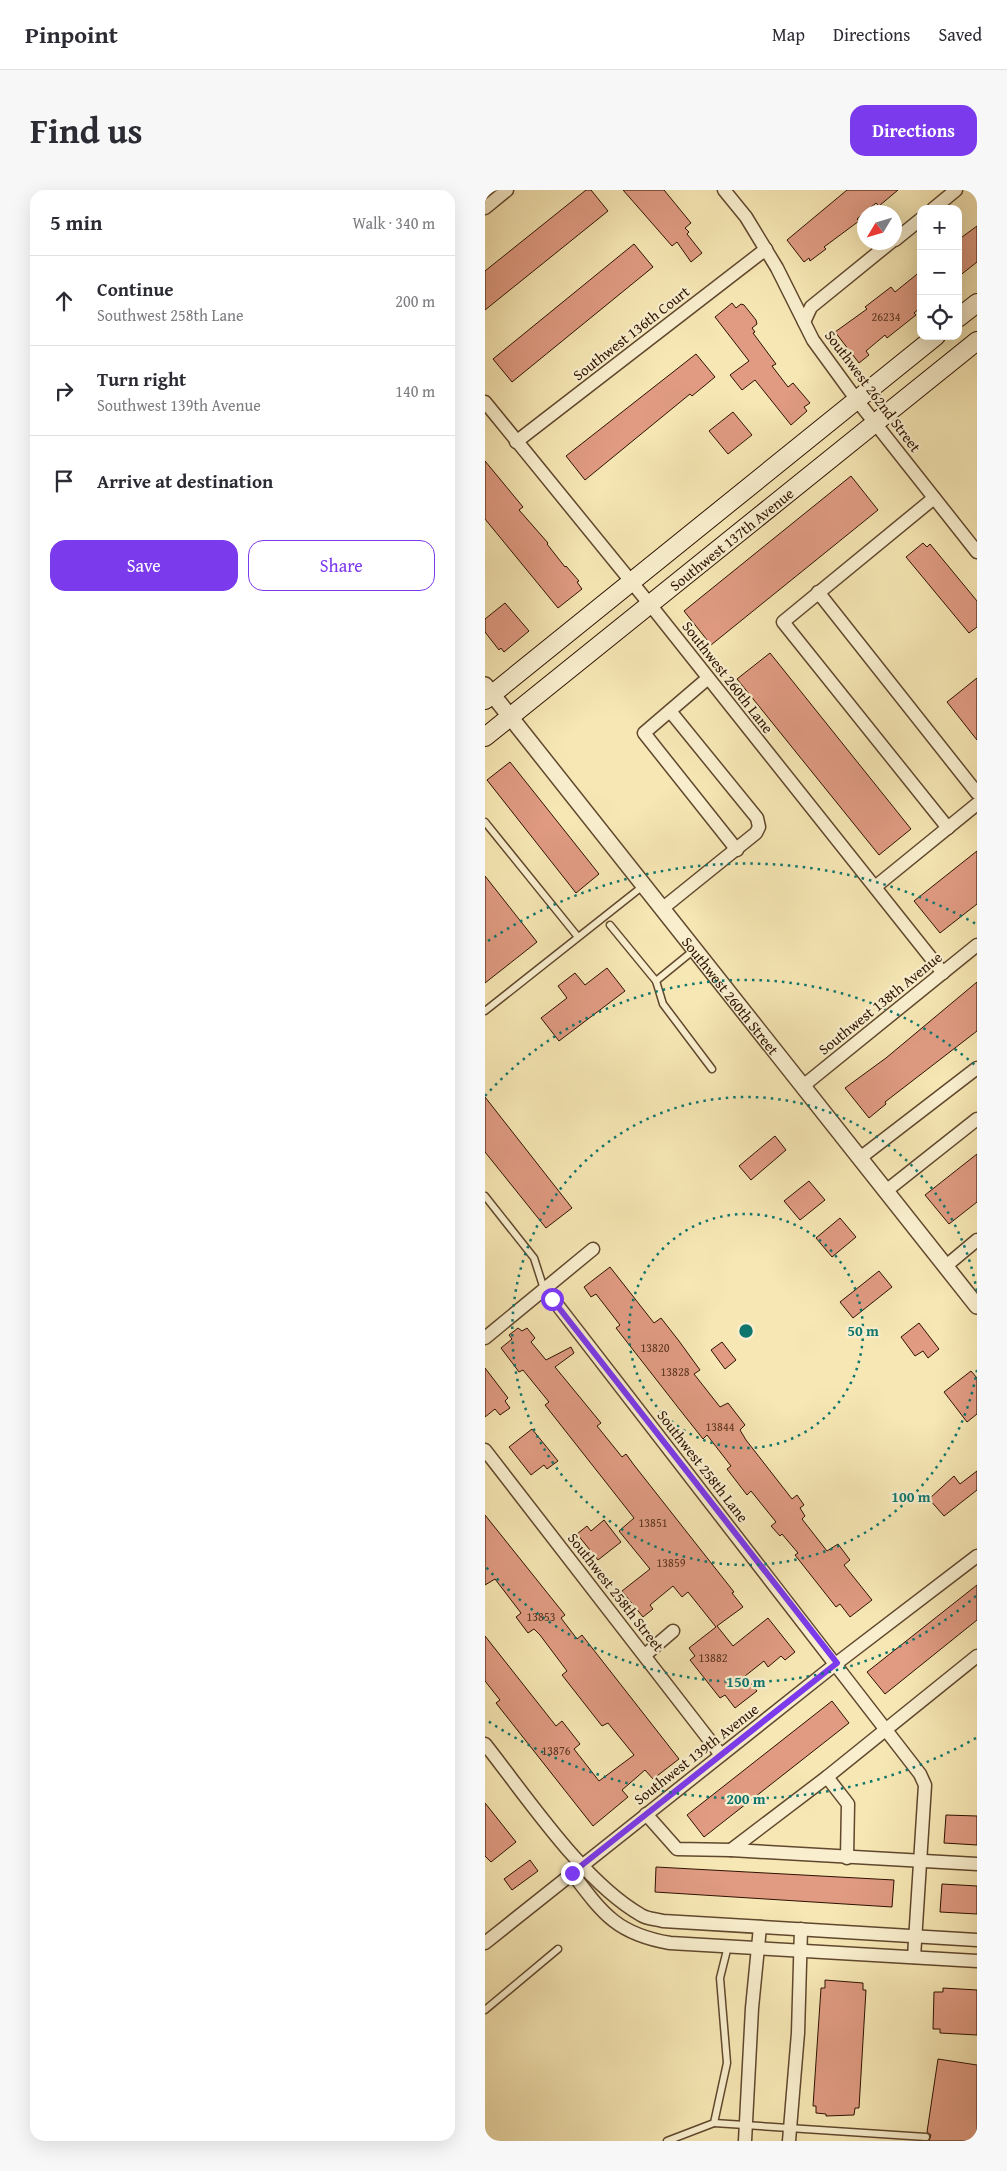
<!DOCTYPE html>
<meta charset="utf-8">
<style>
body{margin:0;font-family:"Gentium Book Plus",serif;background:#f7f7f7;color:#2b2b33}
.controls{position:absolute;right:15px;top:15px;display:grid;overflow:hidden;border-radius:10px;box-shadow:0 5px 20px #0002}
.controls button{width:45px;height:45px;display:grid;place-items:center;padding:0;border:0;border-bottom:1px solid #e1e1e2;background:#fff;color:#2b2b33;font:25px sans-serif}
.compass{position:absolute;left:372px;top:15px;width:45px;height:45px;border-radius:50%;background:#fff;box-shadow:0 5px 20px #0002;rotate:232deg}
.stop{position:absolute;width:15px;height:15px;margin:-11px;border:4px solid #7c3aed;border-radius:50%;background:#fff}
.stop.end{background:#7c3aed;border-color:#fff;box-shadow:0 1px 5px #0008}
.list{margin:0;padding:0;list-style:none}
h2{display:flex;justify-content:space-between;align-items:center;height:65px;margin:0;padding:0 20px;font-size:21px}
h2 small{font-size:16px;font-weight:400;color:#7c7c81}
.list li{display:grid;grid-template-columns:32px 1fr auto;gap:15px;align-items:center;box-sizing:border-box;height:90px;padding:0 20px;border-top:1px solid #e1e1e2}
.list b{display:block;font-size:19px;white-space:nowrap}
.list p{margin:0;font-size:16px;white-space:nowrap;color:#7c7c81}
.list em{font-size:16px;font-style:normal;color:#7c7c81}
.actions{display:flex;gap:10px;padding:15px 20px}
.actions a{flex:1;padding:11px 0;border:1px solid #7c3aed;border-radius:15px;text-align:center;font-size:18px;color:#7c3aed}
.actions .main{background:#7c3aed;color:#fff}
.icon{flex:none;width:28px;height:28px;fill:none;stroke:currentColor;stroke-width:2;stroke-linecap:round;stroke-linejoin:round}
.map{position:relative;flex:none;width:492px;height:1951px;overflow:hidden;border-radius:15px}
header{display:flex;align-items:center;gap:30px;box-sizing:border-box;height:70px;padding:0 25px;background:#fff;border-bottom:1px solid #e1e1e2}
header strong{font-size:24px}
nav{display:flex;gap:28px;margin-inline-start:auto;font-size:18px}
.intro{display:flex;align-items:center;justify-content:space-between;box-sizing:border-box;height:120px;padding:0 30px}
h1{margin:0;font-size:35px}
.button{padding:12px 22px;border-radius:15px;background:#7c3aed;color:#fff;font-size:18px;font-weight:700}
main{display:flex;gap:30px;padding:0 30px}
aside{flex:1;background:#fff;border-radius:15px;box-shadow:0 5px 20px #0002}
.map>svg:first-child{display:block}
.building{fill:#e09b82;stroke:#2e1200}
.lines{fill:none;stroke-linecap:round;stroke-linejoin:round}
.service-casing{stroke:#60472d;stroke-width:9}
.minor-casing{stroke:#60472d;stroke-width:15}
.tertiary-casing{stroke:#60472d;stroke-width:18}
.secondary-casing{stroke:#2e1200;stroke-width:20}
.service{stroke:#f9efce;stroke-width:6}
.minor{stroke:#f9efce;stroke-width:12}
.tertiary{stroke:#f9efce;stroke-width:15}
.secondary{stroke:#f9efce;stroke-width:18}
.route{stroke:#7c3aed;stroke-width:6}
.ring{fill:none;stroke:#0f766e;stroke-width:2.5;stroke-dasharray:2.5 5}
.labels{text-anchor:middle;dominant-baseline:central;stroke-width:4.5;stroke-linejoin:round;paint-order:stroke}
.number-label{font-size:12px;fill:#5a3420}
.street-label{font-size:15px;fill:#2e1200;stroke:#f9efce}
.centre{fill:#0f766e;stroke:#f9efce;stroke-width:2.5}
.ring-label{font-size:15px;text-anchor:middle;font-weight:bold;fill:#0f766e;stroke:#f9efce;stroke-width:4.5;stroke-linejoin:round;paint-order:stroke}
</style>
<header>
<strong>Pinpoint</strong>
<nav><a>Map</a><a>Directions</a><a>Saved</a></nav>
</header>
<div class="intro"><h1>Find us</h1><a class="button">Directions</a></div>
<main>
<aside>
<h2>5 min<small>Walk · 340 m</small></h2>
<ul class="list">
<li><svg class="icon" aria-label="ahead" viewBox="0 0 24 24"><path d="M12 20V5M6 11l6-6 6 6"/></svg><div><b>Continue</b><p>Southwest 258th Lane</p></div><em>200 m</em></li>
<li><svg class="icon" aria-label="right" viewBox="0 0 24 24"><path d="M7 20v-9h11M14 6l5 5-5 5"/></svg><div><b>Turn right</b><p>Southwest 139th Avenue</p></div><em>140 m</em></li>
<li><svg class="icon" aria-label="arrive" viewBox="0 0 24 24"><path d="M6 21V4h12l-3 4 3 4H6"/></svg><div><b>Arrive at destination</b></div></li>
</ul>
<div class="actions"><a class="main">Save</a><a>Share</a></div>
</aside>
<div class="map">
<svg width="492" height="1951" viewBox="0 0 492 1951">
<rect width="100%" height="100%" fill="#f6e7b4"/>
<filter id="stains"><feTurbulence type="fractalNoise" baseFrequency=".004" numOctaves="4"/><feColorMatrix values="0 0 0 0 .2 0 0 0 0 .09 0 0 0 0 .02 0 0 0 .5 -.17"/></filter>
<radialGradient id="worn" r=".72"><stop offset=".6" stop-color="#630" stop-opacity="0"/><stop offset="1" stop-color="#630" stop-opacity=".3"/></radialGradient>
<g class="building">
<path d="M101,0H106L123,21L0,120V81Z"/>
<path d="M138,0H179L206,33L200,38L204,42L202,44L217,63L206,72L192,52L187,56Z"/>
<path d="M362,0H413L394,16L391,13L372,29L374,31L339,57L341,59L325,71L324,68L319,72L302,50Z"/>
<path d="M492,36V72L473,87V50Z"/>
<path d="M149,54L168,77L27,192L8,169Z"/>
<path d="M436,81V117L429,123L431,125L402,148L400,145L381,161L384,165L374,173L350,142L382,119L380,117L406,97L410,102Z"/>
<path d="M247,113L251,118L256,114L259,115L271,130L272,134L267,138L270,142L268,143L291,174L287,176L303,197L308,193L325,213L319,217L322,221L306,235L270,190L257,200L245,185L264,171L230,127Z"/>
<path d="M211,164L230,187L207,206L205,204L100,290L81,266Z"/>
<path d="M248,222L267,245L243,264L224,241Z"/>
<path d="M0,271L38,317L34,320L63,353L62,354L80,377L81,376L94,391L92,392L97,399L73,418L0,329Z"/>
<path d="M366,286L393,320L226,455L199,421Z"/>
<path d="M438,353L442,357L445,354L492,411V437L484,443L421,367Z"/>
<path d="M20,413L44,441L19,462L16,458L14,460L0,442V429Z"/>
<path d="M285,463L426,639L394,665L252,489Z"/>
<path d="M492,488V550L462,512Z"/>
<path d="M25,572L114,684L91,703L2,590Z"/>
<path d="M492,661V714L455,743L429,711Z"/>
<path d="M0,686L52,752L0,793Z"/>
<path d="M122,778L140,801L74,851L56,828L82,808L73,796L90,783L100,795Z"/>
<path d="M492,792V841L400,912L401,914L384,928L360,898L401,868Z"/>
<path d="M0,907L87,1018L61,1038L0,962Z"/>
<path d="M290,946L301,960L266,990L254,976Z"/>
<path d="M492,964V1012L464,1034L440,1005Z"/>
<path d="M324,991L340,1010L315,1030L299,1011Z"/>
<path d="M355,1028L371,1047L347,1067L331,1048Z"/>
<path d="M125,1077L169,1133L176,1128L194,1151L215,1180L209,1184L235,1217L243,1213L260,1235L255,1240L261,1250L307,1309L312,1305L319,1315L315,1318L320,1326L317,1329L342,1361L353,1354L365,1370L359,1375L387,1410L365,1427L355,1414L351,1417L310,1365L313,1363L297,1344L295,1346L286,1336L291,1332L266,1301L262,1305L242,1279L246,1276L222,1245L218,1249L195,1220L131,1138L135,1135L111,1104L106,1107L99,1097Z"/>
<path d="M394,1081L407,1097L368,1128L355,1112Z"/>
<path d="M434,1133L454,1159L443,1168L438,1161L430,1166L416,1147Z"/>
<path d="M33,1138L37,1141L42,1138L50,1148L46,1152L61,1170L86,1157L89,1163L70,1177L116,1233L112,1236L137,1267L141,1264L149,1275L249,1402L247,1403L258,1417L232,1436L248,1456L283,1428L310,1462L300,1470L296,1466L283,1477L279,1471L260,1486L272,1501L250,1518L240,1505L235,1508L205,1470L210,1466L204,1458L231,1437L203,1402L197,1407L188,1396L165,1415L168,1419L158,1427L137,1401L165,1379L134,1341L149,1328L60,1215L64,1212L38,1180L34,1182L16,1158L27,1149L24,1145Z"/>
<path d="M237,1152L251,1170L240,1179L226,1160Z"/>
<path d="M0,1178L23,1208L20,1211L25,1218L15,1225L10,1219L0,1227Z"/>
<path d="M486,1181L492,1188V1224L482,1232L459,1202Z"/>
<path d="M47,1239L73,1271L62,1279L59,1275L46,1285L24,1257Z"/>
<path d="M492,1281V1300L459,1326L444,1309L469,1286L475,1294Z"/>
<path d="M0,1325L80,1425L76,1428L92,1449L97,1445L194,1569L168,1589L160,1580L137,1600L143,1607L108,1636L11,1513L15,1510L0,1491V1446L71,1536L77,1531L95,1554L89,1559L114,1591L149,1565L123,1533L117,1536L77,1485L82,1481L55,1445L49,1439L43,1443L31,1427L36,1423L10,1389L0,1395Z"/>
<path d="M119,1330L136,1352L113,1370L92,1344L102,1336L106,1341Z"/>
<path d="M492,1395V1430L400,1504L382,1482Z"/>
<path d="M347,1511L364,1533L219,1647L202,1625Z"/>
<path d="M0,1613L31,1652L6,1672L0,1666Z"/>
<path d="M461,1625L492,1626V1655L459,1653Z"/>
<path d="M45,1670L53,1681L27,1700L19,1689Z"/>
<path d="M171,1677L409,1690L407,1717L170,1702Z"/>
<path d="M457,1694L492,1696V1724L455,1722Z"/>
<path d="M340,1790L378,1793V1800H381L374,1918H370L369,1925L341,1926V1924L331,1923V1916H328L336,1798H340Z"/>
<path d="M458,1798L492,1800V1845L455,1843V1839H448L449,1802H458Z"/>
<path d="M453,1869L492,1875V1951H444L446,1945L442,1942Z"/>
</g>
<g class="lines">
<defs>
<g id="service">
<path d="M0,632L93,747"/>
<path d="M125,735L171,791L209,760"/>
<path d="M171,791L178,814L227,879"/>
<path d="M0,821L158,696"/>
<path d="M0,1006L49,1068L59,1099"/>
<path d="M0,1820L73,1759"/>
<path d="M229,1933L441,1947"/>
<path d="M182,1951L229,1933L242,1873L235,1788L243,1756"/>
</g>
<g id="minor">
<path d="M239,0L261,27L292,78L328,150L371,209L492,362"/>
<path d="M0,18L22,0"/>
<path d="M448,19L471,0"/>
<path d="M410,50L436,29"/>
<path d="M319,132L326,117L406,52"/>
<path d="M0,212L171,422L458,783"/>
<path d="M31,252L281,59"/>
<path d="M449,308L298,432L463,638"/>
<path d="M333,402L492,603"/>
<path d="M222,489L159,543L252,660"/>
<path d="M390,697L492,614"/>
<path d="M178,718L271,643L274,637L272,628L185,521"/>
<path d="M318,896L492,755"/>
<path d="M375,968L492,878"/>
<path d="M401,1001L492,929"/>
<path d="M461,1076L492,1050"/>
<path d="M60,1099L435,1584L440,1595L429,1767"/>
<path d="M0,1148L108,1059"/>
<path d="M0,1260L236,1565"/>
<path d="M160,1465L188,1441"/>
<path d="M0,1554C42,1607 98,1692 156,1725C162,1729 171,1729 178,1731L492,1750"/>
<path d="M342,1587L363,1614L362,1668"/>
<path d="M161,1624L192,1659L246,1660L492,1674"/>
<path d="M246,1660L342,1587L492,1466"/>
<path d="M87,1683C118,1724 132,1744 185,1753L492,1771"/>
<path d="M0,1753L352,1473L492,1366"/>
<path d="M260,1951L267,1818L275,1737"/>
<path d="M304,1951L313,1843L316,1739"/>
</g>
<g id="tertiary">
<path id="s1" d="M0,495L492,1116"/>
</g>
<g id="secondary">
<path d="M473,128L492,113"/>
<path d="M0,510L451,146"/>
<path id="s2" d="M0,547L492,151"/>
</g>
</defs>
<use href="#service" class="service-casing"/>
<use href="#minor" class="minor-casing"/>
<use href="#tertiary" class="tertiary-casing"/>
<use href="#secondary" class="secondary-casing"/>
<use href="#service" class="service"/>
<use href="#minor" class="minor"/>
<use href="#tertiary" class="tertiary"/>
<use href="#secondary" class="secondary"/>
</g>
<g class="lines">
<path class="route" d="M67,1109L352,1473L87,1683"/>
</g>
<g class="ring">
<circle cx="261" cy="1141" r="117"/>
<path d="M492 1180A234 234 0 1 1 492 1102"/>
<path d="M491 1406A351 351 0 0 1 0 1376M0 906A351 351 0 0 1 491 876"/>
<path d="M491 1548A468 468 0 0 1 3 1531M3 751A468 468 0 0 1 491 734"/>
</g>
<g class="labels">
<g class="number-label">
<text x="401" y="126">26234</text>
<text x="170" y="1157">13820</text>
<text x="190" y="1181">13828</text>
<text x="235" y="1236">13844</text>
<text x="168" y="1332">13851</text>
<text x="186" y="1372">13859</text>
<text x="56" y="1426">13853</text>
<text x="228" y="1467">13882</text>
<text x="71" y="1560">13876</text>
</g>
<g class="street-label">
<text transform="translate(146 143) rotate(-38)">Southwest 136th Court</text>
<text transform="translate(388 201) rotate(53)">Southwest 262nd Street</text>
<text stroke="none"><textPath href="#s2" startOffset="316">Southwest 137th Avenue</textPath></text>
<text transform="translate(243 487) rotate(52)">Southwest 260th Lane</text>
<text stroke="none"><textPath href="#s1" startOffset="396">Southwest 260th Street</textPath></text>
<text transform="translate(395 813) rotate(-39)">Southwest 138th Avenue</text>
<text transform="translate(218 1276) rotate(52)">Southwest 258th Lane</text>
<text transform="translate(131 1402) rotate(52)">Southwest 258th Street</text>
<text transform="translate(211 1564) rotate(-38)">Southwest 139th Avenue</text>
</g>
</g>
<circle cx="261" cy="1141" r="8" class="centre"/>
<g class="ring-label">
<text x="378" y="1146">50 m</text>
<text x="426" y="1312">100 m</text>
<text x="261" y="1497">150 m</text>
<text x="261" y="1614">200 m</text>
</g>
<rect width="100%" height="100%" filter="url(#stains)"/>
<rect width="100%" height="100%" fill="url(#worn)"/>
</svg>
<div class="controls">
<button>+</button>
<button>−</button>
<button><svg class="icon" aria-label="locate" viewBox="0 0 24 24"><circle cx="12" cy="12" r="6"/><path d="M12 2v4M12 18v4M2 12h4M18 12h4"/></svg></button>
</div>
<svg class="compass" viewBox="-18 -18 36 36"><path d="M0-13l5 13h-10z" fill="#e53935"/><path d="M0 13l5-13h-10z" fill="#7c7c81"/></svg>
<div class="stop" style="left:67px;top:1109px"></div>
<div class="stop end" style="left:87px;top:1683px"></div>
</div>
</main>
